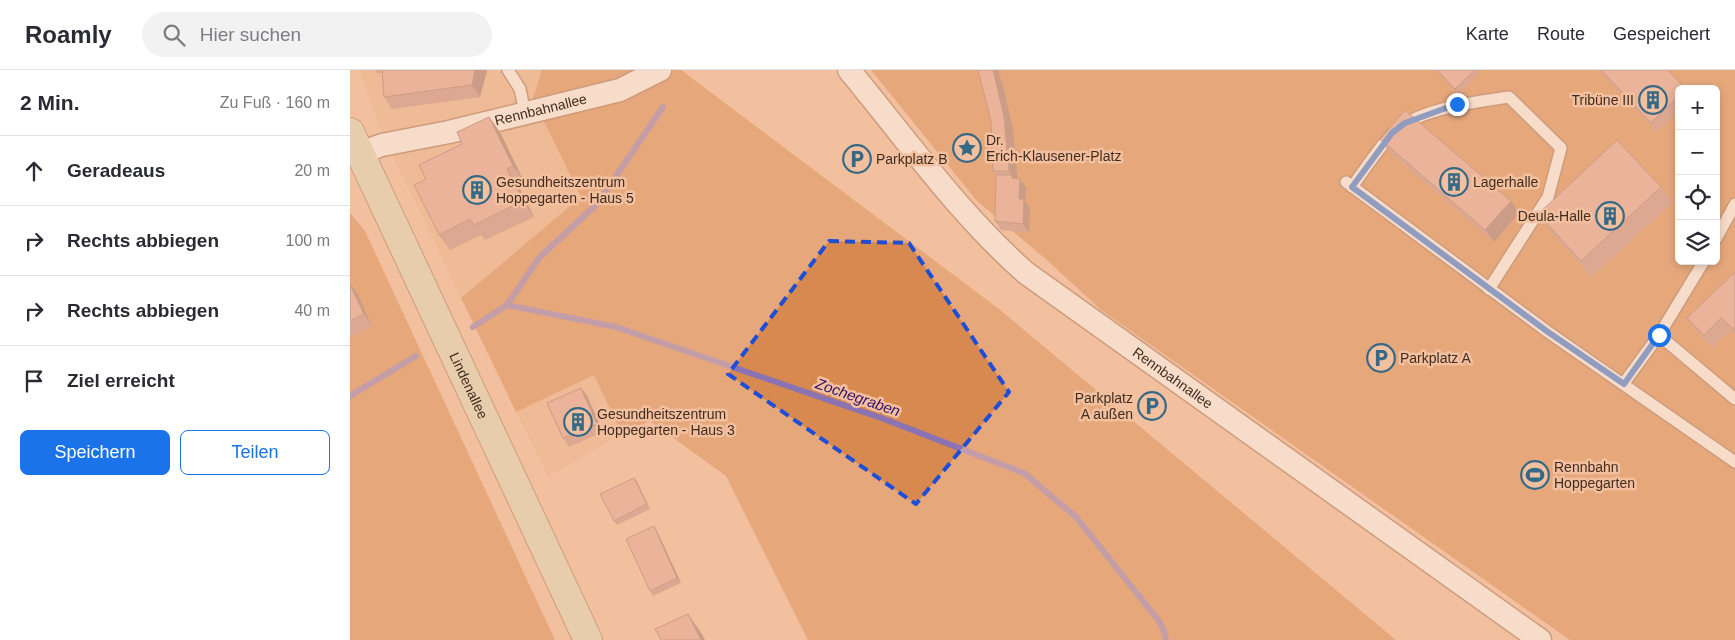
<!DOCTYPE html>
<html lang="de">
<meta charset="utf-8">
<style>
body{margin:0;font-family:Arial,sans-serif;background:#f2f2f3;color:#2b2b33}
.controls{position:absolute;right:15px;top:15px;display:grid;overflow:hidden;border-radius:8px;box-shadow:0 2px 8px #0003}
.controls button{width:45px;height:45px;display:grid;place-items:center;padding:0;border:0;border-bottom:1px solid #e1e1e2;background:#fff;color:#2b2b33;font:25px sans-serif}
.stop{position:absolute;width:15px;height:15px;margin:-11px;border:4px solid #1a73e8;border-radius:50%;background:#fff}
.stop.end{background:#1a73e8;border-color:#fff;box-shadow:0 1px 5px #0008}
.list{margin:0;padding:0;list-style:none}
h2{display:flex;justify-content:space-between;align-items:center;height:65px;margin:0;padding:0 20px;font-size:21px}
h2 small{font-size:16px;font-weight:400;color:#7c7c81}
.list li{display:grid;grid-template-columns:32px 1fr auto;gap:15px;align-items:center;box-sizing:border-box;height:70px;padding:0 20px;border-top:1px solid #e1e1e2}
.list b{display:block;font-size:19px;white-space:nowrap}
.list em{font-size:16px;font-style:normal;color:#7c7c81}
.actions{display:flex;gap:10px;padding:15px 20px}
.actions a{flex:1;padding:11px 0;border:1px solid #1a73e8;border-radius:8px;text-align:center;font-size:18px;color:#1a73e8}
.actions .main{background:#1a73e8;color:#fff}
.icon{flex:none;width:28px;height:28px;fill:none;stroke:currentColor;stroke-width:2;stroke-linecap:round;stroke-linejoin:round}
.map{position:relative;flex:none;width:1385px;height:570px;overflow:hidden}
header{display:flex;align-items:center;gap:30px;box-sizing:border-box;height:70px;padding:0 25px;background:#fff;border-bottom:1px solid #e1e1e2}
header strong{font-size:24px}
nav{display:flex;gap:28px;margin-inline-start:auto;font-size:18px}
.search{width:350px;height:45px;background:#f2f2f3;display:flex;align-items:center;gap:12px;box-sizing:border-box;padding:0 18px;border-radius:28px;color:#7c7c81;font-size:19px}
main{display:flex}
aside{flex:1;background:#fff}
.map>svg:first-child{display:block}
.built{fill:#ebb38d}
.green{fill:#d88950;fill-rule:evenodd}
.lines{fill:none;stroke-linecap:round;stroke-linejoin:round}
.stream{stroke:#8a73b2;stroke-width:6}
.lane-casing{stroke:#9f7152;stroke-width:14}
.street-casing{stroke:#9f7152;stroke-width:25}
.secondary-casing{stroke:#9f7152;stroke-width:30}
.lane{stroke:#fff;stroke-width:11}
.street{stroke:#fff;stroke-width:22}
.secondary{stroke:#dbdebe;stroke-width:28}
.wall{fill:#c08d80}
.shaded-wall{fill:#9c7368}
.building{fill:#dfa495;stroke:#9c7368}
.route{stroke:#1a73e8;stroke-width:6}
.marked{fill:none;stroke:#1d4ed8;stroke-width:4;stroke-dasharray:10 6;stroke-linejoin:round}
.labels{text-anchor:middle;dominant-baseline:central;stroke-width:5;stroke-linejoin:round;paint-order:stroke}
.poi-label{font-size:14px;fill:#412d20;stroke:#f3c09f;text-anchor:start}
.street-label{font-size:14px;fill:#412d20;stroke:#f3c09f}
.water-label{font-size:15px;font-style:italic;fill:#331065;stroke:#f3c09f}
</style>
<header>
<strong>Roamly</strong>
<div class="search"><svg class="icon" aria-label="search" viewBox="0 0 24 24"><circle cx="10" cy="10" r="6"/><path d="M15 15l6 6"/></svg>Hier suchen</div>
<nav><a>Karte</a><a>Route</a><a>Gespeichert</a></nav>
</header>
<main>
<aside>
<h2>2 Min.<small>Zu Fuß · 160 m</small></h2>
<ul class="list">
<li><svg class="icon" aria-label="ahead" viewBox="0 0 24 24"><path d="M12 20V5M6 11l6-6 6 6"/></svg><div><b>Geradeaus</b></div><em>20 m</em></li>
<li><svg class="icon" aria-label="right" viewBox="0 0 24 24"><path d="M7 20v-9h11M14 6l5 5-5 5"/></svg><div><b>Rechts abbiegen</b></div><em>100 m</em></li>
<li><svg class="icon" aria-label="right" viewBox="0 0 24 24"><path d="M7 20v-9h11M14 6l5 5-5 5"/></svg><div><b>Rechts abbiegen</b></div><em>40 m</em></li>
<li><svg class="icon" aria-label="arrive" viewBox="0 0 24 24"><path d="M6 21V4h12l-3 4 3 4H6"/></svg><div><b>Ziel erreicht</b></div></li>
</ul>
<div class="actions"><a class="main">Speichern</a><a>Teilen</a></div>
</aside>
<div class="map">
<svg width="1385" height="570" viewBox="0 0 1385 570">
<rect width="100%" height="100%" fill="#f3c09f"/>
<g class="built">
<path d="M9,0H192L184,29L231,127L111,228L31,61Z"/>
<path d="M244,304L272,364L198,407L166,342Z"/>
</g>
<g class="green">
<path d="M192,0H331L649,239L1046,570H458L376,406L300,351L272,364L244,305L166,342L111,228L231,127L183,29Z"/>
<path d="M521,0H1385V570H1220L751,240L698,191L627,131ZM1329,19H1366V191H1329Z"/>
<path d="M0,143L15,161L205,570H0Z"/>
</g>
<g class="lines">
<g class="stream">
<path d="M157,235L189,188L247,134L313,37"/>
<path d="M123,257L157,235L266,257L534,349L674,403L726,447L809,551L814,561L816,570"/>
<path d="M0,326L66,286"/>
</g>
<defs>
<g id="lane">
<path d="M158,0L170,19L175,43"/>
<path d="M996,112L1198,262L1385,392"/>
<path d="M1002,117C1015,99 1027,80 1042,64C1065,39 1126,32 1159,27L1211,78L1198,127L1139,219"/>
<path d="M1366,169L1385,134"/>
<path d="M1309,265L1385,329"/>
<path d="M1274,313L1309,265L1354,191"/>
</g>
<g id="street">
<path id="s1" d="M499,0C556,69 609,144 676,203L1190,570"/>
<path id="s2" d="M10,83L32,75L99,62L270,20L310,0"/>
</g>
<g id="secondary">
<path id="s3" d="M0,62L238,570"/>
</g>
</defs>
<use href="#lane" class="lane-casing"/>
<use href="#street" class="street-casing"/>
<use href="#secondary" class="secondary-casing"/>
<use href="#lane" class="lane"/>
<use href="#street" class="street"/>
<use href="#secondary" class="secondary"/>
</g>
<g class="wall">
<path d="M25,0H137L130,27L42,39L34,27L32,3H27Z"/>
<path d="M1085,0H1133L1108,24Z"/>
<path d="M1248,0H1318L1329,19V41L1307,62Z"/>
<path d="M653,16L663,59L667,109L676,118L675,131L680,138L679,163L651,160L645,151L646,105L643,101L641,51Z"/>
<path d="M139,47L150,62L174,112L168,115L184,147L135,170L131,165L100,180L89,165L76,109Z"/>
<path d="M1030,69L1169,143L1144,172L1039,82Z"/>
<path d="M1311,117L1322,133L1242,207L1199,160L1188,144Z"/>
<path d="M1385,202V265L1380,261L1363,278L1346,261L1337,248Z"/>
<path d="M0,214L8,224L22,257L0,267Z"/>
<path d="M231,318L237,326L253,362L219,377L213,368Z"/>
<path d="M284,408L287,412L300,439L267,455L264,451Z"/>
<path d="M307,461L331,513L303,526L300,521Z"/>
</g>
<g class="shaded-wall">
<path d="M125,0H137L130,27L122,15Z"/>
<path d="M643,0H648L653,16L663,59L668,114L662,108V105L659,101Z"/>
<path d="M139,47L150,62L174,112L163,96Z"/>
<path d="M157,99L168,115L184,147L173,131Z"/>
<path d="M670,109L676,118L675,131L680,138L679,163L673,154L669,129Z"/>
<path d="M1161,131L1169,143L1144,172L1135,160Z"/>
<path d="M0,214L8,224L22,257L14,244Z"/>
<path d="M231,318L237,326L253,362L247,354Z"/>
<path d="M284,408L287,412L300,439L297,434Z"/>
<path d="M304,456L307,461L331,513L327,508Z"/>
<path d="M338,544L352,564L355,570H351Z"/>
</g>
<g class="building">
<path d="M32,0H125L122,15L34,27Z"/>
<path d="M628,0H643L644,4L654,46L659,101H643L641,51Z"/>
<path d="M1087,0H1125L1105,19Z"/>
<path d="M1251,0H1318L1336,19H1329V26L1301,53Z"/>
<path d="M1055,40L1161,131L1135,160L1030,69Z"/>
<path d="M139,47L163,96L157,99L173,131L124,155L120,149L89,165L64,115L76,109L69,95L112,74L107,62Z"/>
<path d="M1267,70L1311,117L1231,191L1188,144Z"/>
<path d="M646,105H662V108L670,109L669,129H674L673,154L645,151Z"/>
<path d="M1385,202V260L1371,248L1354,265L1337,248Z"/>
<path d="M0,215L14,244L0,251Z"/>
<path d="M231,318L247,354L213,368L197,333Z"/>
<path d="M284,408L297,434L264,451L250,424Z"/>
<path d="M304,456L327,508L300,521L276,469Z"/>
<path d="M338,544L351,570H311L305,559Z"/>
</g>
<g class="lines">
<path class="route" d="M1107,34L1055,53L1042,63L1002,117L1198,262L1274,314L1309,265"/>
</g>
<path d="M0 0H1385V570H0ZM479,171L559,173L659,322L566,434L378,304Z" fill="#f3c09f" fill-opacity=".55" fill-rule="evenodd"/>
<path class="marked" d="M479,171L559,173L659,322L566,434L378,304Z"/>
<defs>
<symbol id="building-ring" viewBox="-11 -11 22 22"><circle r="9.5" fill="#f3c09f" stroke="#356985" stroke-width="1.5"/><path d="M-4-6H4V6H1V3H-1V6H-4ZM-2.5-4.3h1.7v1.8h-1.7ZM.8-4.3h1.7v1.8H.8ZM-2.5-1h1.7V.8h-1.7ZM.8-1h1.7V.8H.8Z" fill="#356985"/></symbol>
<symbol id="sight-ring" viewBox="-11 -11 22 22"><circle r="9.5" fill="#f3c09f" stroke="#356985" stroke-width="1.5"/><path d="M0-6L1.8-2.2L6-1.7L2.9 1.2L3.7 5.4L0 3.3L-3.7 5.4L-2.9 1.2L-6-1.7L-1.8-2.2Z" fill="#356985"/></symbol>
<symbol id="parking-ring" viewBox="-11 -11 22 22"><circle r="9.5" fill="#f3c09f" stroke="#356985" stroke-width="1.5"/><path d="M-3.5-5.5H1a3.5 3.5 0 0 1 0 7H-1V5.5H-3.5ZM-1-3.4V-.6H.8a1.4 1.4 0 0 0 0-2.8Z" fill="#356985"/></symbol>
<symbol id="stadium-ring" viewBox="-11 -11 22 22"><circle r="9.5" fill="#f3c09f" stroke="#356985" stroke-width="1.5"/><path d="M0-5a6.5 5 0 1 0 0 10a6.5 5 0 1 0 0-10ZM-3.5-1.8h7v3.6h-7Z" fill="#356985"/></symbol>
</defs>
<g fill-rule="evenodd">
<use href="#building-ring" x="1287" y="14" width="32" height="32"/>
<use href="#sight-ring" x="601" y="62" width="32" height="32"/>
<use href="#parking-ring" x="491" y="73" width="32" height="32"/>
<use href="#building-ring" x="1088" y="96" width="32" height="32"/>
<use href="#building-ring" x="111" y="104" width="32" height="32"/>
<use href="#building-ring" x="1244" y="130" width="32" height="32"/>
<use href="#parking-ring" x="1015" y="272" width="32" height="32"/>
<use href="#parking-ring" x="786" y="320" width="32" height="32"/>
<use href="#building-ring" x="212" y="336" width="32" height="32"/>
<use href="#stadium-ring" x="1169" y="389" width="32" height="32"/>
</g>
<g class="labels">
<g class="poi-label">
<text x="1284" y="30" text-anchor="end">Tribüne III</text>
<text x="636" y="70">Dr.<tspan x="636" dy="16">Erich-Klausener-Platz</tspan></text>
<text x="526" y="89">Parkplatz B</text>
<text x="146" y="112">Gesundheitszentrum<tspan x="146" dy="16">Hoppegarten - Haus 5</tspan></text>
<text x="1123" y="112">Lagerhalle</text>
<text x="1241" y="146" text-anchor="end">Deula-Halle</text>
<text x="1050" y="288">Parkplatz A</text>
<text x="783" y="328" text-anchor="end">Parkplatz<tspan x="783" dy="16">A außen</tspan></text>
<text x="247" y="344">Gesundheitszentrum<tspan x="247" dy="16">Hoppegarten - Haus 3</tspan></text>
<text x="1204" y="397">Rennbahn<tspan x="1204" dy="16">Hoppegarten</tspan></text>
</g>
<g class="street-label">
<text stroke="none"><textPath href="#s2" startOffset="186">Rennbahnallee</textPath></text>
<text stroke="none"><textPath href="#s1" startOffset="450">Rennbahnallee</textPath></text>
<text stroke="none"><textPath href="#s3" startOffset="280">Lindenallee</textPath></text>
</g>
<g class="water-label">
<text transform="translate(508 327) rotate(19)">Zochegraben</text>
</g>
</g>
</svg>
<div class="controls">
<button>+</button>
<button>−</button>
<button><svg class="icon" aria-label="locate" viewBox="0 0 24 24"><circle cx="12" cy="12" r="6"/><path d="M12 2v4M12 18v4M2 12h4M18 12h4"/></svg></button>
<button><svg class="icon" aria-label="layers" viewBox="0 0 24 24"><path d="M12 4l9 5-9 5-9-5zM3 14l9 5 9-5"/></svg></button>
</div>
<div class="stop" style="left:1309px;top:265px"></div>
<div class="stop end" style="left:1107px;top:34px"></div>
</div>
</main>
